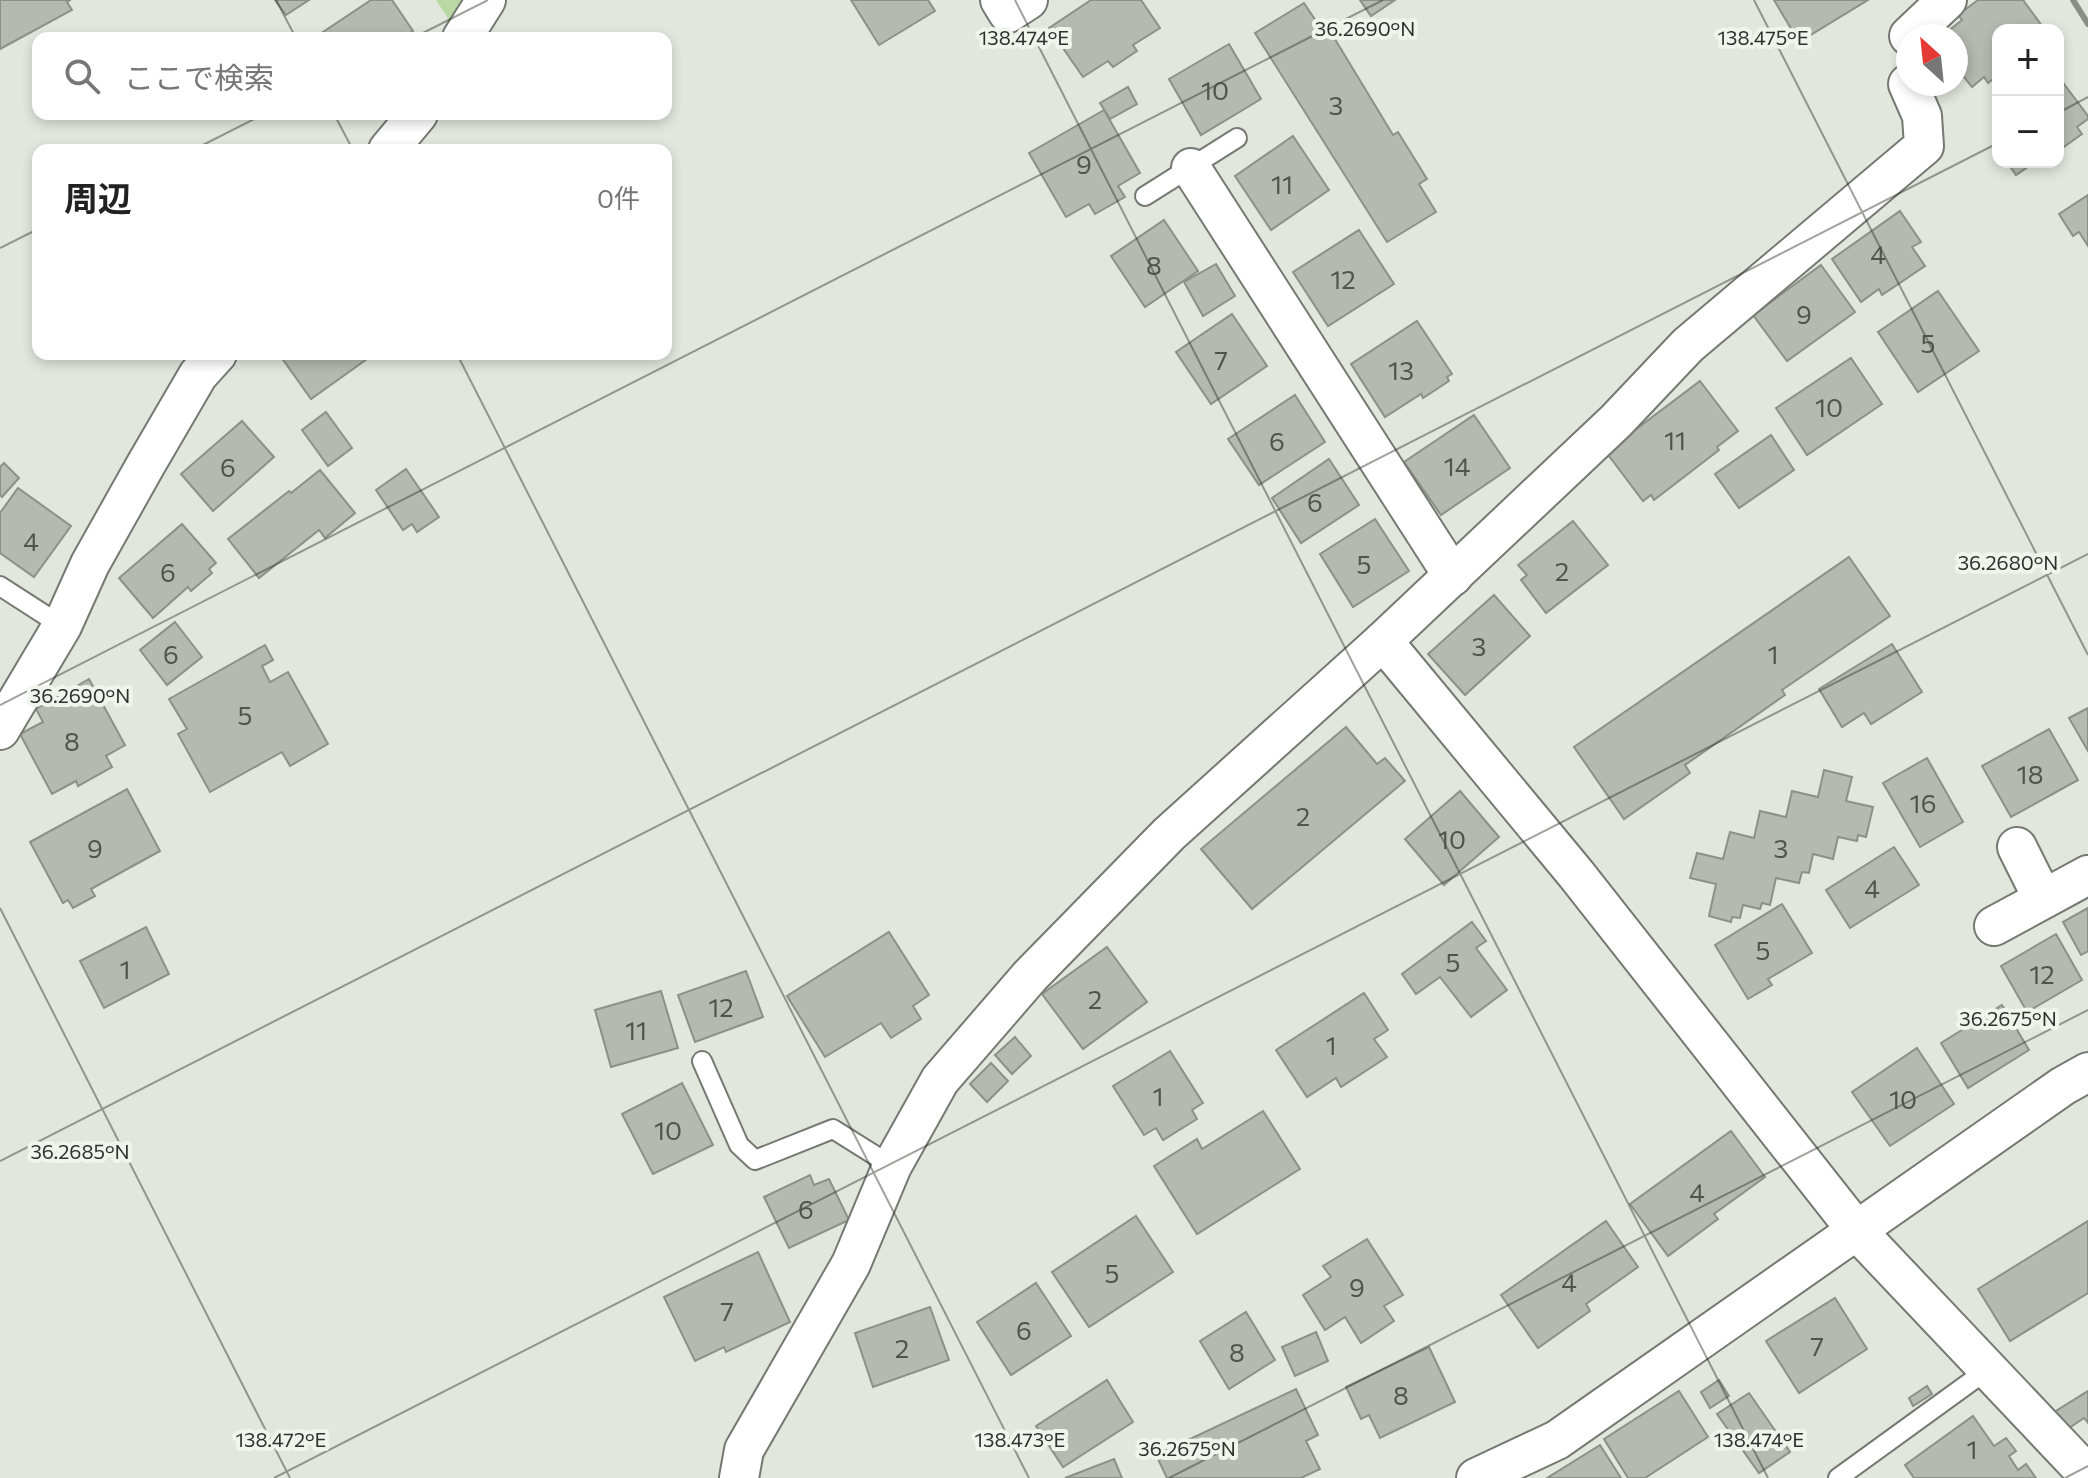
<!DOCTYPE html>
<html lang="ja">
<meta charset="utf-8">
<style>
body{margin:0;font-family:Commissioner,"Noto Sans JP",sans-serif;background:#f6f6f6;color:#222}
.controls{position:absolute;right:24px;top:24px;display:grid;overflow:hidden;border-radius:16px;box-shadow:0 4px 12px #0003}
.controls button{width:72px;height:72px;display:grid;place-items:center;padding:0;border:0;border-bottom:2px solid #e0e0e0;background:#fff;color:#222;font:40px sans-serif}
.compass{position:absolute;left:1896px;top:24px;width:72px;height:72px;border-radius:50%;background:#fff;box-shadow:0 4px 12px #0003;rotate:333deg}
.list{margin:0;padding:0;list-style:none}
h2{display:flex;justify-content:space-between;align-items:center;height:104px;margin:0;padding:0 32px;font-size:34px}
h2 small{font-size:26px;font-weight:400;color:#767676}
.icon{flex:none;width:44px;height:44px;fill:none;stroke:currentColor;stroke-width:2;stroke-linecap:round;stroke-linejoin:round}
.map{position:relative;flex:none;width:2088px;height:1478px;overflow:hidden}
.search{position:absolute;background:#fff;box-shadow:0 4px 12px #0003;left:32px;top:32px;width:640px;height:88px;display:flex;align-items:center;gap:20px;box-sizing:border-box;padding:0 28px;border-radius:16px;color:#767676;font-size:30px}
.panel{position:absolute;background:#fff;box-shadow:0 4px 12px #0003;left:32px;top:144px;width:640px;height:216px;border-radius:16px}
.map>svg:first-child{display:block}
.green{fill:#bad8a3}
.building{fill:#b5bab1;stroke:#8b9088;stroke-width:2}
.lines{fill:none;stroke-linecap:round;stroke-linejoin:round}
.lane-casing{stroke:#757971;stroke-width:22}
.street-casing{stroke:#757971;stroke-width:42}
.lane{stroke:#fff;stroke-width:18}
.street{stroke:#fff;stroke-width:38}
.rail{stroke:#8a8e87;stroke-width:6}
.ticks{fill:none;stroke:#2f312d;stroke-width:2;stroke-opacity:0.45}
.labels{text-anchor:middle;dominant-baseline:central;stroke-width:8;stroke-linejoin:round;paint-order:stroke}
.number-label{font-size:26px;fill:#50534e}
.ticks-label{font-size:20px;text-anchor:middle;fill:#2f312d;stroke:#eff5ec;stroke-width:8;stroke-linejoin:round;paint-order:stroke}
</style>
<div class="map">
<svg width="2088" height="1478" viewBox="0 0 2088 1478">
<rect width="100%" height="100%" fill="#e2e7de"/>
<path class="green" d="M436,0H469L449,20Z"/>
<g class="building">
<path d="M0,0H70L67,2L72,10L0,49Z"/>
<path d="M275,0H309L286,15Z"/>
<path d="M371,0H392L413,31L402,38H314Z"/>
<path d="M851,0H928L935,11L879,45Z"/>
<path d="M1091,0H1141L1160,28L1133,45L1137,51L1113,67L1108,61L1083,77L1049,28Z"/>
<path d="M1360,0H1395L1371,16Z"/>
<path d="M1774,0H1868L1799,42Z"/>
<path d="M1978,0H2023L2045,30H1998V75L1988,83L1984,77L1972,87L1956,67V36H1942L1962,20L1958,15Z"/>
<path d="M1304,3L1322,30L1327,26L1393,135L1398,132L1427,179L1419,184L1436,212L1387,242L1255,33Z"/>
<path d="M1229,44L1261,99L1201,135L1169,79Z"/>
<path d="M2058,76L2088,116V119L2077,127L2082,134L2058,151Z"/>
<path d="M1128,87L1137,104L1110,119L1100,103Z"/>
<path d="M1104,110L1140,173L1118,186L1125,197L1095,214L1089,204L1066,217L1029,153Z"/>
<path d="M1293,136L1329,190L1271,230L1235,176Z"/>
<path d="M2007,162H2035L2016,175Z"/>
<path d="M2088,195V246L2079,232L2073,236L2059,214Z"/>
<path d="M1900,211L1921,242L1912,247L1925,266L1882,295L1879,289L1861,302L1832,259Z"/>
<path d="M1164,220L1198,271L1145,307L1111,256Z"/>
<path d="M1359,230L1394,284L1328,326L1293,272Z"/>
<path d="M1216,264L1235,296L1203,316L1184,282Z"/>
<path d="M1821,265L1855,312L1787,361L1753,315Z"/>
<path d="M1938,291L1979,351L1918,392L1878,332Z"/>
<path d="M1232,314L1267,366L1211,404L1176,352Z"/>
<path d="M1417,321L1452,374L1447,377L1449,381L1423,398L1421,394L1385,417L1351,364Z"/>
<path d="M279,354H374L311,399Z"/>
<path d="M1851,358L1882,404L1807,455L1776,408Z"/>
<path d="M1700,381L1738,431L1717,447L1719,450L1654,500L1651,495L1643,501L1606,452Z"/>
<path d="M1295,395L1325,442L1259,485L1228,439Z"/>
<path d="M326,412L352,448L328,466L302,430Z"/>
<path d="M1474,415L1510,468L1441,515L1404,462Z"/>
<path d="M242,421L274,457L213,511L181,474Z"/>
<path d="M1771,435L1794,470L1739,508L1715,474Z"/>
<path d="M1329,459L1359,505L1301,543L1272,498Z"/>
<path d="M4,463L19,478L2,497L0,495V467Z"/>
<path d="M406,469L439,517L417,532L412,524L403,530L376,490Z"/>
<path d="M320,470L355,513L325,538L319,530L259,578L228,539L289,491L291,493Z"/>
<path d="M18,488L71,526L34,577L0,553V513Z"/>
<path d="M1375,519L1409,571L1353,607L1320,554Z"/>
<path d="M1573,521L1608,565L1546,613L1521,580L1527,575L1518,565Z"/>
<path d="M182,524L216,563L209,569L212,573L191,591L188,587L153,618L119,578Z"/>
<path d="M1849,557L1890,616L1782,690L1785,695L1685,765L1690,773L1624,819L1574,747Z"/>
<path d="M1494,595L1530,636L1465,695L1428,654Z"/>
<path d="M175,622L202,657L167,685L140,650Z"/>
<path d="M1892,644L1922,692L1871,724L1864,713L1842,727L1819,689Z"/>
<path d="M265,645L273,660L262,666L270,682L288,672L328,744L290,766L282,752L210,792L178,734L187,729L169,699Z"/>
<path d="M89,679L125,745L106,756L112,767L78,786L76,781L52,794L20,734L43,722L36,709Z"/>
<path d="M2088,708V751L2069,718Z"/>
<path d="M1346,727L1377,764L1385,758L1405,781L1252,909L1201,849Z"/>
<path d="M2049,729L2078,780L2011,817L1982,766Z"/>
<path d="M1927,758L1963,822L1920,847L1883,783Z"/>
<path d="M1824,770L1852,777L1846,801L1873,807L1866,837L1858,835L1857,841L1838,837L1833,859L1813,854L1809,873L1802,872L1799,883L1776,878L1770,905L1762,903L1760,909L1743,905L1740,918L1732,917L1731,922L1709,916L1716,884L1690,878L1697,853L1723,859L1730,832L1754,838L1760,811L1786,817L1792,791L1818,797Z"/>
<path d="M127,789L160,851L91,889L95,896L73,908L68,900L63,903L30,842Z"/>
<path d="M1460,791L1499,837L1444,885L1405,839Z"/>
<path d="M1894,847L1919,885L1850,928L1826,890Z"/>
<path d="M1782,904L1812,953L1768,979L1772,985L1748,999L1715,945Z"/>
<path d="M2088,908V951L2081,955L2063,922Z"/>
<path d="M1472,922L1486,941L1476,948L1507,990L1471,1017L1440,977L1416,994L1402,974Z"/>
<path d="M146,927L169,974L104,1008L80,961Z"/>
<path d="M889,932L929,995L913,1006L921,1019L891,1038L881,1023L825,1057L787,996Z"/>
<path d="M2056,934L2082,980L2027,1012L2001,966Z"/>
<path d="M1107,947L1147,1002L1083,1049L1042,994Z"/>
<path d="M746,971L763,1017L695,1042L678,995Z"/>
<path d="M661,991L678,1048L611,1067L595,1010Z"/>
<path d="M1364,993L1388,1030L1374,1039L1387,1057L1341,1087L1336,1078L1307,1097L1276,1050Z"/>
<path d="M2002,1005L2029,1050L1968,1088L1941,1043Z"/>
<path d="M1015,1037L1031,1056L1012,1074L995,1055Z"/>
<path d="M1917,1048L1954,1104L1890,1146L1852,1092Z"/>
<path d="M1170,1051L1203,1103L1192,1110L1197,1119L1163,1140L1156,1128L1144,1135L1113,1086Z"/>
<path d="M991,1063L1008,1081L987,1102L970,1084Z"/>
<path d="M682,1083L713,1145L653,1174L622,1114Z"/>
<path d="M1263,1111L1300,1169L1197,1234L1154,1166L1197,1139L1202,1149Z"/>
<path d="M1731,1131L1765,1177L1714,1214L1718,1219L1668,1256L1630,1204Z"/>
<path d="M810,1175L814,1185L829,1179L849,1220L789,1248L764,1197Z"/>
<path d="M1136,1216L1173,1272L1089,1327L1052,1272Z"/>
<path d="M1606,1221L1638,1267L1586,1304L1590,1311L1538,1348L1501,1295Z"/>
<path d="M2088,1221V1293L2010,1341L1978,1289Z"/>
<path d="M1367,1239L1403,1295L1384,1306L1394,1321L1361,1343L1345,1317L1325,1330L1303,1295L1331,1277L1323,1266Z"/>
<path d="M758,1252L790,1322L726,1352L724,1347L695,1361L664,1297Z"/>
<path d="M1036,1283L1071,1336L1011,1375L977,1322Z"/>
<path d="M1835,1298L1867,1349L1799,1393L1766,1341Z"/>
<path d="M930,1307L949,1360L873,1387L855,1333Z"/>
<path d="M1246,1312L1275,1360L1229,1389L1200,1341Z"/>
<path d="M1316,1332L1328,1361L1295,1376L1282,1347Z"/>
<path d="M1429,1347L1455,1402L1380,1438L1369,1415L1361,1419L1346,1387Z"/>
<path d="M1107,1380L1133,1422L1063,1467L1036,1426Z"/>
<path d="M1719,1380L1729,1396L1710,1408L1701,1392Z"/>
<path d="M1927,1386L1932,1394L1913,1406L1909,1398Z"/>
<path d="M1296,1389L1318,1435L1306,1441L1320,1469L1301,1478H1167L1156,1455Z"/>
<path d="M1679,1391L1708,1437L1645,1478H1628L1604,1439Z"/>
<path d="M2088,1391V1423L2084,1418L2063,1432L2051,1414Z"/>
<path d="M1749,1393L1790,1452L1759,1473L1717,1414Z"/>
<path d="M1973,1416L1994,1446L2006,1438L2016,1451L2009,1456L2018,1470L2026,1464L2036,1478H1914L1905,1465Z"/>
<path d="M1600,1445L1621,1478H1547Z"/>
<path d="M1114,1459L1122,1478H1065Z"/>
</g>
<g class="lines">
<defs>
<g id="lane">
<path d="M1145,196L1237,138"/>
<path d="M0,586L62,626"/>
<path d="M702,1061L739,1145L755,1160L833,1129L892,1166"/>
<path d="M1838,1478L1987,1370"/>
</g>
<g id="street">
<path d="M1000,0L1008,13L1028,0"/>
<path d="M1909,36L1947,0"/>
<path d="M462,38L486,0"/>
<path d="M388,150L418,114"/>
<path d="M1191,168L1453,576"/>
<path d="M1383,641L1576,874L1857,1231L2088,1475"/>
<path d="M0,730L62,626L90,564L145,466L198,375L217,354"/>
<path d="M2017,847L2043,899"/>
<path d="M1994,926L2088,875"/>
<path d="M739,1478L744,1450L851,1264L892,1166L940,1080L1030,976L1169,834L1383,641L1616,421L1688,345L1924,146L1922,116L1908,84"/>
<path d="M1476,1478L1557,1440L2063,1086L2088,1072"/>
</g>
</defs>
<use href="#lane" class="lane-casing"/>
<use href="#street" class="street-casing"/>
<use href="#lane" class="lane"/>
<use href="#street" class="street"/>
<path class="rail" d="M2073,0L2088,24"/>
</g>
<path class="ticks" d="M276,0L296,38M1015,0L1768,1478M1754,0L2088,655M413,38L488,0M2058,113L2088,97M334,114L353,150M193,150L264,114M0,248L38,229M457,354L1029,1478M0,705L1383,0M0,908L290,1478M0,1161L1998,143M274,1478L2088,554M1169,1478L2088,1010M2065,1478L2088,1466"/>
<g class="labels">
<g class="number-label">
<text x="1215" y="89">10</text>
<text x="1336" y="104">3</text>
<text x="1084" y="163">9</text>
<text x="1282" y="183">11</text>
<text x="1878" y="253">4</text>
<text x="1154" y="264">8</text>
<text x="1343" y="278">12</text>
<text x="1804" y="313">9</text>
<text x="1928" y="342">5</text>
<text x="1221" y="359">7</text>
<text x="1401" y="369">13</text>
<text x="1829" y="406">10</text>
<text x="1675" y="439">11</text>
<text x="1277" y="440">6</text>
<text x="1457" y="465">14</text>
<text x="228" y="466">6</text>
<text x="1315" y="501">6</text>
<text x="31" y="540">4</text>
<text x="1364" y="563">5</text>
<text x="1562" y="570">2</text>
<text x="168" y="571">6</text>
<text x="1479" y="645">3</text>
<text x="171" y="653">6</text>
<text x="1773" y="653">1</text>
<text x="245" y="714">5</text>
<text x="72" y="740">8</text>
<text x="2030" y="773">18</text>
<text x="1923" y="802">16</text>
<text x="1303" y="815">2</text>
<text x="1452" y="838">10</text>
<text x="95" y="847">9</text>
<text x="1781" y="847">3</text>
<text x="1872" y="887">4</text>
<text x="1763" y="949">5</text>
<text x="1453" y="961">5</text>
<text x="125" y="968">1</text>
<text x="2042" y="973">12</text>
<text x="1095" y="998">2</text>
<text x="721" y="1006">12</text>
<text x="636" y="1029">11</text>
<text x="1331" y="1044">1</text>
<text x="1158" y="1095">1</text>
<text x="1903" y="1098">10</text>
<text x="668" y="1129">10</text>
<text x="1697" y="1191">4</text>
<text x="806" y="1208">6</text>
<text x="1112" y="1272">5</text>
<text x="1569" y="1281">4</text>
<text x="1357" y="1286">9</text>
<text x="727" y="1310">7</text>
<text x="1024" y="1329">6</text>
<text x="1817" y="1345">7</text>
<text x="902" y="1347">2</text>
<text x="1237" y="1351">8</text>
<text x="1401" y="1394">8</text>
<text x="1972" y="1448">1</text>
</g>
</g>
<g class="ticks-label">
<text x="1365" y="36">36.2690°N</text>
<text x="1024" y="45">138.474°E</text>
<text x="1763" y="45">138.475°E</text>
<text x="2008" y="570">36.2680°N</text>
<text x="80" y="703">36.2690°N</text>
<text x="2008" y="1026">36.2675°N</text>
<text x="80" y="1159">36.2685°N</text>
<text x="281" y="1447">138.472°E</text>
<text x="1020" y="1447">138.473°E</text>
<text x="1759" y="1447">138.474°E</text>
<text x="1187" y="1456">36.2675°N</text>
</g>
</svg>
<div class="controls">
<button>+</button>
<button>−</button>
</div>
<svg class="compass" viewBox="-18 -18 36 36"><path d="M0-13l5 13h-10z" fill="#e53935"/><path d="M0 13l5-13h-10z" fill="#767676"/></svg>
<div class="search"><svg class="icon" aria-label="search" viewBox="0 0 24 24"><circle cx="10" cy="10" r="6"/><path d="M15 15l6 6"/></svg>ここで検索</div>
<section class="panel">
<h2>周辺<small>0件</small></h2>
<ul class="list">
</ul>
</section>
</div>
